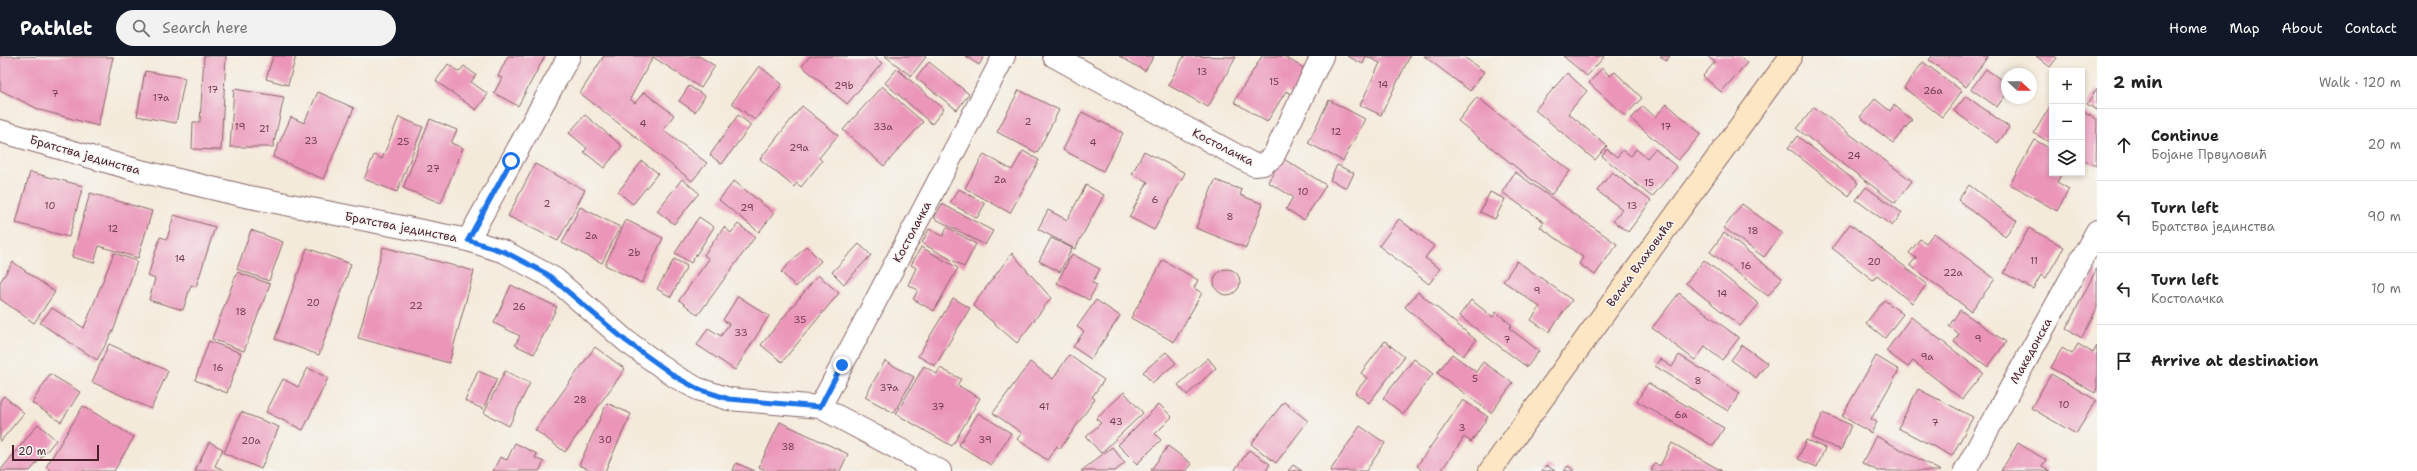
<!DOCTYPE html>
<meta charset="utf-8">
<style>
body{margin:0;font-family:"Shantell Sans",sans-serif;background:#f2f2f2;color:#222}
.controls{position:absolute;right:12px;top:12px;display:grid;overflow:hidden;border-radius:0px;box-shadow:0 2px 6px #0003}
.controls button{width:36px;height:36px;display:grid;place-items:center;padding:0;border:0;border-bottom:1px solid #e0e0e0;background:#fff;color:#222;font:20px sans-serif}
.compass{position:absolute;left:2001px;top:12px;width:36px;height:36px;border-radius:50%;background:#fff;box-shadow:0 2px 6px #0003;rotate:112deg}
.scale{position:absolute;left:12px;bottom:10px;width:87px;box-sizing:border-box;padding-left:4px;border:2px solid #4a1f2b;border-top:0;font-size:11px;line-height:14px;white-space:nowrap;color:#4a1f2b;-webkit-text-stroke:3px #f6f6f2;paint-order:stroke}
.stop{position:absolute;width:12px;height:12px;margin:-9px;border:3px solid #1a73e8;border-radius:50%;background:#fff}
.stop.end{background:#1a73e8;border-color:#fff;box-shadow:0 1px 4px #0008}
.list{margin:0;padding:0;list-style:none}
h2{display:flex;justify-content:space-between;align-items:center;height:52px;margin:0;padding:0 16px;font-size:17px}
h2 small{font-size:13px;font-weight:400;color:#767676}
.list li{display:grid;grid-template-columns:26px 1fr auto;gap:12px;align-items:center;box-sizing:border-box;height:72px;padding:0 16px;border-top:1px solid #e0e0e0}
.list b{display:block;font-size:15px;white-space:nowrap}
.list p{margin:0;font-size:13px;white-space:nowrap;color:#767676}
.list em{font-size:13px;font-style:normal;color:#767676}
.icon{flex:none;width:22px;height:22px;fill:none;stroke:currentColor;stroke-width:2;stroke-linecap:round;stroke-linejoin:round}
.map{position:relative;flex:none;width:2097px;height:415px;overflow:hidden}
header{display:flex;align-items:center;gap:24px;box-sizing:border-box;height:56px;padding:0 20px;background:#111827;color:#fff}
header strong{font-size:19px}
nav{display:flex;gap:22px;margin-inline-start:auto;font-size:14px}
.search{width:280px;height:36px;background:#f2f2f2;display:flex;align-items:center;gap:10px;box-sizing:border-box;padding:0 14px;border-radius:22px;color:#767676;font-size:15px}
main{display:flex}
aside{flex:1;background:#fff}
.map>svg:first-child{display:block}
.building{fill:#eb96b9}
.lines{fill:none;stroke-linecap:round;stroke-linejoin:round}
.street-casing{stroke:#866668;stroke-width:24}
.secondary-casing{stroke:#866668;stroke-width:24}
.street{stroke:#fff;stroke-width:22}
.secondary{stroke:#fce6c4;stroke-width:22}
.route{stroke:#1a73e8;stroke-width:5}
.labels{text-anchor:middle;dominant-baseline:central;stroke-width:3;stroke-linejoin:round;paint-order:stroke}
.number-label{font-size:10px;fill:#723d4e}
.street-label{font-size:12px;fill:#4a1f2b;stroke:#f6f6f2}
</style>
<header>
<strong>Pathlet</strong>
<div class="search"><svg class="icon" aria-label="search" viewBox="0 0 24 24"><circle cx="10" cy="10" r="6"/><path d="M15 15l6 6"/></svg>Search here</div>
<nav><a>Home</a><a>Map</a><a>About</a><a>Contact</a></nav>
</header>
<main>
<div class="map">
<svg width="2097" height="415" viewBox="0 0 2097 415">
<rect width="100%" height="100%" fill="#f6f6f2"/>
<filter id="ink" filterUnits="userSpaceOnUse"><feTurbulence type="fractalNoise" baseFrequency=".025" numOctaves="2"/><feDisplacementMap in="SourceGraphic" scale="8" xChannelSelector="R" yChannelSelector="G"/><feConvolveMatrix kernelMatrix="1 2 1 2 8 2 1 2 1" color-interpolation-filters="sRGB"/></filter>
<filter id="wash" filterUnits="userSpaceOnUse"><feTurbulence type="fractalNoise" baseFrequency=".012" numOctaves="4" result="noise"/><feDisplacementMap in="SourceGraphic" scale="16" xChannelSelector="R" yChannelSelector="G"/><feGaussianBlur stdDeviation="0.9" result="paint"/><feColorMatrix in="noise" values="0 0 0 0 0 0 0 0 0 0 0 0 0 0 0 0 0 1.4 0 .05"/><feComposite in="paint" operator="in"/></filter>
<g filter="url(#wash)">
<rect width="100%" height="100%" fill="#f4eada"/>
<g id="blocks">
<g class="building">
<path d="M0,0L113,1L98,70L40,54L0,34Z"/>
<path d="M204,0H226L221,94L192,93L193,66H200Z"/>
<path d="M273,0H296L288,29L266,23Z"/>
<path d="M508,0H545L518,50L494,37L502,22L498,20Z"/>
<path d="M604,0H699L715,10L701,32L653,1L630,43L635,47L644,36L674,59L663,74L707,107L692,125L580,37Z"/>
<path d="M810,0H873L882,7L847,48L802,10Z"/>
<path d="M885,0H925L926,1L911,20Z"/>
<path d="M965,0H984L979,9Z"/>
<path d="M1119,0H1154L1145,15Z"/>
<path d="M1184,0L1236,1L1208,51L1168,29Z"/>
<path d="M1262,0H1283L1307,14L1293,39L1286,35L1267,66L1234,46Z"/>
<path d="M1347,0H1410L1381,59L1360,49L1380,7L1366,0L1363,8Z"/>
<path d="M1424,0H1463L1484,16L1470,35Z"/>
<path d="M1563,0H1605L1587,20Z"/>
<path d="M1660,0H1670L1666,5Z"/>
<path d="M1707,0H1738L1747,7L1721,36L1703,20L1715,6Z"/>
<path d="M1932,0H1988L1966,31L1929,4Z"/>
<path d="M2036,0H2054L2057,2L2050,11Z"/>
<path d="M929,6L969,38L957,54L916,22Z"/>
<path d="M1923,6L1962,35L1942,61L1904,32Z"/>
<path d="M448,8L459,16L464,10L476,19L471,26L488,38L476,54L436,25Z"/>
<path d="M759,10L782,28L755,64L732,47Z"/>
<path d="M1602,12L1610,20L1615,16L1642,42L1625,60L1589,27Z"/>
<path d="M897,13L944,53L932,68L885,27Z"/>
<path d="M1986,13L2007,28V37L1997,51L1971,33Z"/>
<path d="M145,15L185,22L176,67L137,60Z"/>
<path d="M1567,17L1587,35L1568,57L1607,90L1595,104L1535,54Z"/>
<path d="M689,30L705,40L695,56L679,45Z"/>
<path d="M882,30L923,66L884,110L843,74Z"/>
<path d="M2097,32V54L2087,48Z"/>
<path d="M234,33L284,41L273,91H230Z"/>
<path d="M1019,34L1059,54L1037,97L997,76Z"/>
<path d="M318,36L354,52L323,123L273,101L291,61L304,67Z"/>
<path d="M1966,40L2009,71L1998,87L1954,55Z"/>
<path d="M1477,41L1570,115L1551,139L1458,65Z"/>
<path d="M1875,43L1890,55L1894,49L1912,64L1893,87L1860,61Z"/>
<path d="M1329,44L1365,63L1343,105L1308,87Z"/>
<path d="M2052,47V88L2034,77Z"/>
<path d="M1667,48L1701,78L1678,104L1631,63L1643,50L1655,61Z"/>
<path d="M802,50L838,79L819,102L822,105L801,131L797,127L794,131L760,103Z"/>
<path d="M1814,51L1912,125L1895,147L1797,73Z"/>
<path d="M2082,55L2097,64L2096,110L2082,103Z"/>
<path d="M1082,56L1123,77L1103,115L1063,94Z"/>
<path d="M585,59L622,90L604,112L584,96L587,92L569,77Z"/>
<path d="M738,59L751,69L722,108L710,99Z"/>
<path d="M399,61L423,71L397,136L364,123L374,99L382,103Z"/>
<path d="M430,63L457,74L451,87L463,92L441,147L403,132Z"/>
<path d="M1797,80L1858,127L1849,140L1788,92Z"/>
<path d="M2035,84L2052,94V117H2062L2057,126L2069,133L2057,155L2010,128Z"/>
<path d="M1607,93L1617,101L1623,94L1631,100L1636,93L1647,102L1655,93L1677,111L1652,141L1602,100Z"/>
<path d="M1023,95L1039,104L1010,157L965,132L984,98L1012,114Z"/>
<path d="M1144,95L1185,117L1154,174L1129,161L1148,126L1132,118Z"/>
<path d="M1282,102L1326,129L1304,164L1286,153L1293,141L1268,126Z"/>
<path d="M642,105L658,117L633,148L618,136Z"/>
<path d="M535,108L585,134L558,185L508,160Z"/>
<path d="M1337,109L1354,117L1347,132L1330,124Z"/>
<path d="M30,116L83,130L69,181L16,167Z"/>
<path d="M1515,116L1617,188L1595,219L1579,208L1583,201L1540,171L1544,166L1502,136Z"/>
<path d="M1612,116L1651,145L1628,176L1613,165L1622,153L1597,135Z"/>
<path d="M682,123L699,137L674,168L657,155Z"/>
<path d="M1215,124L1242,134L1240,139L1263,148L1246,192L1196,172Z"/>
<path d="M734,125L774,157L759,176L719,144Z"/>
<path d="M1086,129L1104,139L1075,193L1038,173L1048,154L1067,164Z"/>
<path d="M1969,129L2017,165L2005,180L1958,144Z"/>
<path d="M1866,131L1902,157L1892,170L1856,144Z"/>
<path d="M959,133L985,148L977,162L950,147Z"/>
<path d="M1490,136L1505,143L1495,163L1480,156Z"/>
<path d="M90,137L152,155L138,202L99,190L94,207L72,201Z"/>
<path d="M942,148L993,175L985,189L934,162Z"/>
<path d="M1742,148L1782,177L1764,201L1724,172Z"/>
<path d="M580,151L620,171L602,207L562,187Z"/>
<path d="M174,159L215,171L196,231L191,229L183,254L149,244L155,223L148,220L160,181L167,183Z"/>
<path d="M699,161L714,171L691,207L675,197Z"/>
<path d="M1399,163L1434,190L1425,202L1440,213L1429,228L1379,190Z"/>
<path d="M626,164L663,182L642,227L605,209Z"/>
<path d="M738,168L755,181L698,259L679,244L709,203L704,199L724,171L731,177Z"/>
<path d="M1850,168L1927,228L1912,247L1877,219L1873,224L1832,192Z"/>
<path d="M947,171L976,188L964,211L922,187L929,173L943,180Z"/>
<path d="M2029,172L2064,191L2046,222L2041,219L2033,233L2004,217Z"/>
<path d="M251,174L283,186L269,225L237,213Z"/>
<path d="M1724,177L1782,222L1768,240L1710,196Z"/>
<path d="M1934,177L1995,223L1971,255L1910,209L1916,202L1909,197L1920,183L1926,187Z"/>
<path d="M1051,182L1072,192L1060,216L1039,205Z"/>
<path d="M859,188L871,199L844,228L832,216Z"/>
<path d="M806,190L821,205L796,231L781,216Z"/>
<path d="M383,191L474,215L449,307L358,282Z"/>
<path d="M921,191L958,212L934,255L913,243L918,234L908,229L916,212L911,209Z"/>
<path d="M307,192L351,208L319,299L275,283Z"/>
<path d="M114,197L137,205L114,273L97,304L40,267L52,252L84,272Z"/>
<path d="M1012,197L1051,242L1017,287L973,249Z"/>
<path d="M1072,198L1100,213L1092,227L1097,229L1089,244L1057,227Z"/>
<path d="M674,203L687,210L671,241L657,233Z"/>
<path d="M1163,204L1198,224L1194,232L1202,237L1174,286L1131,262Z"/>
<path d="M1704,204L1759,248L1740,270L1686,227Z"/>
<path d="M1517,205L1572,244L1549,276L1531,264L1540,251L1503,225Z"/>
<path d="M13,206L55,236L34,267L0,243V226Z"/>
<path d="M2097,212V252L2082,282L2066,273Z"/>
<circle cx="1227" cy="226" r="13"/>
<path d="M237,216L270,228L244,295L212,283Z"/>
<path d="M818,219L839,237L782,306L761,289Z"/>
<path d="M511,229L557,251L534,298L515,289L520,280L494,267Z"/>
<path d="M1418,236L1476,284L1463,300L1405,251Z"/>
<path d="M1679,237L1739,282L1722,304L1705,291L1695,304L1652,272Z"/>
<path d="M738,240L769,260L735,314L697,289L708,272L721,280L729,268L723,264Z"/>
<path d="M953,242L970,252L935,310L918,300Z"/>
<path d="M1096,244L1120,260L1091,303L1073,291L1084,275L1077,271Z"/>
<path d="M1471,244L1493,261L1496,256L1512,269L1509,272L1539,295L1527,311L1459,260Z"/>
<path d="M1884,244L1903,258L1885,282L1866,267Z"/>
<path d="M1960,254L2006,286L1988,311L1954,286L1959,278L1949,270Z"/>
<path d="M1911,261L1983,317L1962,343L1913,305L1908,311L1886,295Z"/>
<path d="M209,285L241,297L227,337L195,324Z"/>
<path d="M1385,285L1404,301L1369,347L1355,337L1367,322L1361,317Z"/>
<path d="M109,288L168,315L151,353L92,326Z"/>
<path d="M2078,288L2093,297L2097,290V332L2095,337L2051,312L2062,292L2072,298Z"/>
<path d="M1742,289L1767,307L1756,322L1731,304Z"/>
<path d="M595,291L625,313L565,396L535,374Z"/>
<path d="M1166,296L1176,307L1152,327L1143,316Z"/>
<path d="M1452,298L1476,316L1483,306L1513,327L1491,357L1437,317Z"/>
<path d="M1069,299L1104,324L1092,341L1095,343L1060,393L1057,390L1047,404L1017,383L1022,377L993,357L1030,306L1053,323Z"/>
<path d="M1679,299L1740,337L1728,355L1655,310L1660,303L1672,311Z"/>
<path d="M1876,300L1899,314L1871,363L1877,366L1871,377L1842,360Z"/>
<path d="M1208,302L1216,312L1187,339L1178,329Z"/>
<path d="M1414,303L1433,318L1403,358L1383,342Z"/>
<path d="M885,305L914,321L894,357L865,341Z"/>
<path d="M924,310L937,318L940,312L961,323L957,329L980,342L952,390L896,358Z"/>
<path d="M308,312L328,322L303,374L266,356L283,323L298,331Z"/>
<path d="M478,315L497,323L483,353L465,345Z"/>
<path d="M505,315L530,327L509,370L484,357Z"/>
<path d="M50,318L80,336L61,366L32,347Z"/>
<path d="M2051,318L2096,344L2076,378L2031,352Z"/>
<path d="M1648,327L1724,372L1713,390L1637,345Z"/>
<path d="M1918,333L1973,361L1952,400L1898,372Z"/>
<path d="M1124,336L1143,357L1101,397L1086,381L1101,367L1096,363Z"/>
<path d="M4,340L24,357L0,386V345Z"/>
<path d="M1463,344L1488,361L1471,386L1464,381L1441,415H1423L1417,410Z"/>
<path d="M1284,346L1308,365L1276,407L1251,388Z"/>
<path d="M607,347L631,358L605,415H593L579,409Z"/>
<path d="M1159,348L1172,361L1155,378L1161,384L1137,408L1118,389Z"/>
<path d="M83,350L134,381L114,415H52L46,411Z"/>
<path d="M241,356L279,371L261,413L224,397Z"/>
<path d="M978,357L1011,377L991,409L959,389Z"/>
<path d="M1823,357L1851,369L1841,394L1812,382Z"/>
<path d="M780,366L848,398L840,415H767L759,411Z"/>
<path d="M38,368L56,384L30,415H0Z"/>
<path d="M1360,370L1385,387L1366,415H1330Z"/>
<path d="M1876,380L1941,415H1878L1862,407Z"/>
<path d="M1806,384L1825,392L1817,411L1798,403Z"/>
<path d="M209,386L223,393L215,410L225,415H195Z"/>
<path d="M515,387L537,398L535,402L544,406L539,415H493L500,401L507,404Z"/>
<path d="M1672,387L1722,415H1651L1655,407L1660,410Z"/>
<path d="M2018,387L2046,404L2042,410L2050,415H2001Z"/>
<path d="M1168,390L1192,408L1186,415L1151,414Z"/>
<path d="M1112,391L1125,407L1115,415H1081Z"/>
<path d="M1249,394L1270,408L1266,415H1234Z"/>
<path d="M736,407L755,415H733Z"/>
<path d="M1293,409L1302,415H1288Z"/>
<path d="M1546,409L1555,415H1542Z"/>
<path d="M1568,410L1575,415H1564Z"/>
</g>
</g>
</g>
<g filter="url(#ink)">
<use href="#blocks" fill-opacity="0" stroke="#866668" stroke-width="1"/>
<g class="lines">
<defs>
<g id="street">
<path d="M1054,0L1254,109L1263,108L1273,101L1322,0"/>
<path d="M0,75L140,115L245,140L468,184L505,196L555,223L626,285L676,321L698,333L729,343L820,351L940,415"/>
<path d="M468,184L569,0"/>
<path d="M820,351L1004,0"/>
<path d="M1965,415L2097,175"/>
</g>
<path id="secondary" d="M1490,415L1791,0"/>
</defs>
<use href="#street" class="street-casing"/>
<use href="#secondary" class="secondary-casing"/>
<use href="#street" class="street"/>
<use href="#secondary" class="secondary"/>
</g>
</g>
<g class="lines" filter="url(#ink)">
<path class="route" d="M511,105L468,184L505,196L547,218L626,285L676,321L698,333L729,343L820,351L842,309"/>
</g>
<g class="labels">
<g class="number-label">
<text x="1202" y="15">13</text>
<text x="1274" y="25">15</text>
<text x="1383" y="28">14</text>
<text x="844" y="29">29b</text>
<text x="213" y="33">17</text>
<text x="1933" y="34">26a</text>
<text x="55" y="37">7</text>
<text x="161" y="41">17a</text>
<text x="1028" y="65">2</text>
<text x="643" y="67">4</text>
<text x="240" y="70">19</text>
<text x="883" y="70">33a</text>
<text x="1666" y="70">17</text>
<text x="264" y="72">21</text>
<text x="1336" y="75">12</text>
<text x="311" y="84">23</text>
<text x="403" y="85">25</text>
<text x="1093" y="86">4</text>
<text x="799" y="91">29a</text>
<text x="1854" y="99">24</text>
<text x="433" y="112">27</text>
<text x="1000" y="123">2a</text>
<text x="1649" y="126">15</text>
<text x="1303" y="135">10</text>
<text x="1155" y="143">6</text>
<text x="547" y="147">2</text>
<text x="50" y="149">10</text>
<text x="1632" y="149">13</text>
<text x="747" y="151">29</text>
<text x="1230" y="160">8</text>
<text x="113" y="172">12</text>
<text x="1753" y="174">18</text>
<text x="591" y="179">2a</text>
<text x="634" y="196">2b</text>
<text x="180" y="202">14</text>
<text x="2034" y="204">11</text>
<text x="1874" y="205">20</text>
<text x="1746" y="209">16</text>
<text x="1953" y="216">22a</text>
<text x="1537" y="234">9</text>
<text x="1722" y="237">14</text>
<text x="313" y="246">20</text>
<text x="416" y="249">22</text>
<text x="519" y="250">26</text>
<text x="241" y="255">18</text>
<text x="800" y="263">35</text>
<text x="741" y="276">33</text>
<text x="1978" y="282">9</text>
<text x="1507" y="283">7</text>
<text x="1927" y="300">9a</text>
<text x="218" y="311">16</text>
<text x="1475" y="322">5</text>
<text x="1698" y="324">8</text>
<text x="889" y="331">37a</text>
<text x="580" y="343">28</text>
<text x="2064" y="348">10</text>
<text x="938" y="350">37</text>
<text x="1044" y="350">41</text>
<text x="1681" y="358">6a</text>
<text x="1116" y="365">43</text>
<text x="1935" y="366">7</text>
<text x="1462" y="371">3</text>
<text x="605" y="383">30</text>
<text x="985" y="383">39</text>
<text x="251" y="384">20a</text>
<text x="788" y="390">38</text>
</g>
<g class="street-label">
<text transform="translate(1223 91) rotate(27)">Костолачка</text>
<text transform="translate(85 99) rotate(16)">Братства јединства</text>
<text transform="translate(401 171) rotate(11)">Братства јединства</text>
<text transform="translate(912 176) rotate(-62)">Костолачка</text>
<text transform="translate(1640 207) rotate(-54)">Вељка Влаховића</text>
<text transform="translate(2031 295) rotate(-61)">Македонска</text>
</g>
</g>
</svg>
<div class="controls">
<button>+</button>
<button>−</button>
<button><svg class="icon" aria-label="layers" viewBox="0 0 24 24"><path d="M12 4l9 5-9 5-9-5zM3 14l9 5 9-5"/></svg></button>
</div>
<svg class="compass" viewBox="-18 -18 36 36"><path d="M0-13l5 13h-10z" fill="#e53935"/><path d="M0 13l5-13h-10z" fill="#767676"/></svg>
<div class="scale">20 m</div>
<div class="stop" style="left:511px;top:105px"></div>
<div class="stop end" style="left:842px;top:309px"></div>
</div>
<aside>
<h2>2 min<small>Walk · 120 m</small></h2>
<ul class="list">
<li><svg class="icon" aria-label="ahead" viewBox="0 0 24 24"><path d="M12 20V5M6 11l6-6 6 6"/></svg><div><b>Continue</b><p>Бојане Првуловић</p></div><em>20 m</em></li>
<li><svg class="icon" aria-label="left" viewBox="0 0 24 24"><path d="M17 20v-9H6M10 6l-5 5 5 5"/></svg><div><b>Turn left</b><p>Братства јединства</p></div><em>90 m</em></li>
<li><svg class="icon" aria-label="left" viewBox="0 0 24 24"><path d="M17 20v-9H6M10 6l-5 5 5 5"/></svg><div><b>Turn left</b><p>Костолачка</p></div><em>10 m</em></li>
<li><svg class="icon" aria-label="arrive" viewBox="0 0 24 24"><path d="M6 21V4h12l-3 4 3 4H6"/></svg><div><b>Arrive at destination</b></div></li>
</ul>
</aside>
</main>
